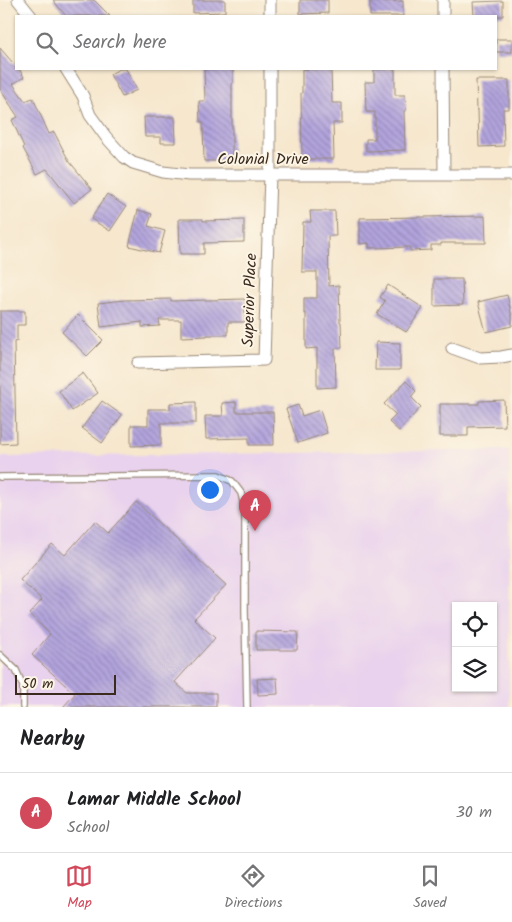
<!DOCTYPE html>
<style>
body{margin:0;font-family:Kalam,sans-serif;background:#f6f6f6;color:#202124}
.controls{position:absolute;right:15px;bottom:15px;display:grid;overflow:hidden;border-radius:0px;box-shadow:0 1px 4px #0004}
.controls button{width:45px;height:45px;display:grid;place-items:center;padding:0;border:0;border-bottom:1px solid #e0e0e0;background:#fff;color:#202124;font:25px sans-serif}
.scale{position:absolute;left:15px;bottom:12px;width:101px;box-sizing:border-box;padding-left:5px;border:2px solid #3b2a1e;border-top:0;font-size:14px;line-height:18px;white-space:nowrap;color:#3b2a1e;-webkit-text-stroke:4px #fcf5e5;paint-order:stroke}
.you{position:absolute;left:209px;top:489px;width:18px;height:18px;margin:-12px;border:4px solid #fff;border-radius:50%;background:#1a73e8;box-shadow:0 0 0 8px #1a73e833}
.badge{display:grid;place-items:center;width:32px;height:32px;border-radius:50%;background:#d1495b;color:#fff;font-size:16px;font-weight:700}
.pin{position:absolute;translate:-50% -41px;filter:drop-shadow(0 1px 2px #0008)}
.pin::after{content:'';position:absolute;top:26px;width:18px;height:15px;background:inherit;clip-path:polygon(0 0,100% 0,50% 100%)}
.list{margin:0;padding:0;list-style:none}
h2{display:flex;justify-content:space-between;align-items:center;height:65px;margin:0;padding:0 20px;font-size:21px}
h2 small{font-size:16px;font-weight:400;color:#757577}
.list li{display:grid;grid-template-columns:32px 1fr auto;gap:15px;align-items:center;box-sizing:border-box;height:80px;padding:0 20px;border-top:1px solid #e0e0e0}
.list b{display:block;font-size:19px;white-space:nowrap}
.list p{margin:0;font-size:16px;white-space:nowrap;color:#757577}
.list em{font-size:16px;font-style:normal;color:#757577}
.icon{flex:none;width:28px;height:28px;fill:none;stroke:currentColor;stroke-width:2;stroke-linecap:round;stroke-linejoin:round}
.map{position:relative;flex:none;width:512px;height:707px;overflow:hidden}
.search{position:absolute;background:#fff;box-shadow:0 1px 4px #0004;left:15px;right:15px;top:15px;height:55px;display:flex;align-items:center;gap:12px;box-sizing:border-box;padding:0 18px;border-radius:0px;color:#757577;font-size:19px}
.sheet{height:145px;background:#fff}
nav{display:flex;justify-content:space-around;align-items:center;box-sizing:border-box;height:70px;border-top:1px solid #e0e0e0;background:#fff;font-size:14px;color:#757577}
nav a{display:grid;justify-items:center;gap:2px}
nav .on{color:#d1495b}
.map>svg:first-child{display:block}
.built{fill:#e9d2ed;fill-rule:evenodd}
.building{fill:url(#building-back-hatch)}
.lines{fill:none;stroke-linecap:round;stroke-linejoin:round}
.service-casing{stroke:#988876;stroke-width:8}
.minor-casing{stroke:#988876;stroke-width:13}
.service{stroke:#fff;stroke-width:5.5}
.minor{stroke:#fff;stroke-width:11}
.labels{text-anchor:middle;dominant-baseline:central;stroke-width:4;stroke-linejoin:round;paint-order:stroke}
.street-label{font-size:16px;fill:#3b2a1e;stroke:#fcf5e5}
</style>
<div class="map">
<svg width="512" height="707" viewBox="0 0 512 707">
<defs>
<pattern id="building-back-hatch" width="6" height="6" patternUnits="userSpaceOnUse" patternTransform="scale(1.25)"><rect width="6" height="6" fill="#b2a4dd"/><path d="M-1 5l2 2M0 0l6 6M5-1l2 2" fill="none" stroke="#9286b3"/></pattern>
</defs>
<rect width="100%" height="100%" fill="#fcf5e5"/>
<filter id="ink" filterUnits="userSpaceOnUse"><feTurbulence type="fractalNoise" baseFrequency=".02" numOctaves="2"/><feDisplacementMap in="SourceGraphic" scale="10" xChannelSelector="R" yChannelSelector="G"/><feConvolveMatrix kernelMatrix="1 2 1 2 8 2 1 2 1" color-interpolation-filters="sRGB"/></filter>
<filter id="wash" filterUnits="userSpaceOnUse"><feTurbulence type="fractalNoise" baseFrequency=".0096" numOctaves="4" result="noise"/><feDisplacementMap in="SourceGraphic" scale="20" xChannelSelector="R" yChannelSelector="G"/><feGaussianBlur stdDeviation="1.12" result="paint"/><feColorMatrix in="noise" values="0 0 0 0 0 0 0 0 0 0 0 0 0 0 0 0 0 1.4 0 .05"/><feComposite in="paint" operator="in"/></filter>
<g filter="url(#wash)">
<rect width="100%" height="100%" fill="#f6e7cd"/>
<path class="built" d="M509,450V707H0V457ZM456,606H493V688H456Z"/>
<g id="blocks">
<g class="building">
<path d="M53,0H94L110,16H66Z"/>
<path d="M193,0H225V12L193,13Z"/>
<path d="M300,0H328V13L300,14Z"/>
<path d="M403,1V16H370V2Z"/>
<path d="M503,1V16H474L473,2Z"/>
<rect x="496" y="39" width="16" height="13"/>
<path d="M0,48L13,63L14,62L16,64V69H19L24,77L13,84L25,101L33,98L49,134L54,132L69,161L92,189L74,203L47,169L37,174L23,148L24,147L12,120L18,117L0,89Z"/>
<path d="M120,69H126L137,90L122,97L110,74Z"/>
<path d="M204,69H233V83L232,84V161H204L203,122H200L199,101H205Z"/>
<path d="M302,69H331L332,103H342V123H333L334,159H302L301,93H302Z"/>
<path d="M374,69H395V95H405L406,111H404L405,150L366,151V139H375V112H366L365,82H374Z"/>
<path d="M476,80H509V109H503L504,146L479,147L478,109L477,110Z"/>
<path d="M144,117H175L176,143H161V137H145Z"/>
<path d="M107,194L126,207L110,231L91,219Z"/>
<path d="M138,210L152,214L148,226L165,231L159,253L129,246Z"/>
<path d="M310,211H335L336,236H328L329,286L339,285L340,322H341L342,348H335L336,387L317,388V348L306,349V313H304V298H317V272H302L303,222H311Z"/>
<path d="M485,216L486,243H441V245H431V250L410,251V247L369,248V243L360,244V218Z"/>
<path d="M179,219H203V221L244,220V242L204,243V254H180Z"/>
<path d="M434,279H462L463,305L434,306Z"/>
<path d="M388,285L423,308L406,332L377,314L385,301L380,297Z"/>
<path d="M507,295L512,317V326L486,332L478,302Z"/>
<path d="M171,299V301L245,299V322H228V335H207V336L181,337V320H159L160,326L142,327V322L101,327L98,303L124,300Z"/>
<path d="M0,311H25V325H17V341L14,342L16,443L0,444Z"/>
<path d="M78,315L103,340L87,356L62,332Z"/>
<path d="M376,342L400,343V370H375Z"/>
<path d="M83,373L98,393L72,411L59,391Z"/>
<path d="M406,381L416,391L411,397L421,407L399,431L389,422L396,415L384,404Z"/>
<path d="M504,400L505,426L468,427V436H440V404H479V401Z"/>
<path d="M102,401L122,415L102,443L82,428Z"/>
<path d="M196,402V423H161V445L131,446V425H148V409H170V403Z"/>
<path d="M236,402V412H273L274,445H249V438L206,439L205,416H223L222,403Z"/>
<path d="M298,405L302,416L320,410L327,433L298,443L286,409Z"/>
<path d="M136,502L226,585L194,619L215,638L175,682L187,693H216V707H63L75,694L32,655L50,634L29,614L42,600L20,580L52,544L65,555L95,521L108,533Z"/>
<path d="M256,631L298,632L297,650H256Z"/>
<path d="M277,678L278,694L258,695L257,679Z"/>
</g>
</g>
</g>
<g filter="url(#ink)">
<use href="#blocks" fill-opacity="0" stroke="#988876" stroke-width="1"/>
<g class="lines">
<defs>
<g id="service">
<path d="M0,477L218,475L232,481L241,493L245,510V611L247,707"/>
<path d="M0,655L16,670L23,686V707"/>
</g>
<g id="minor">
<path d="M18,0L31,16"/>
<path d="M270,0V16"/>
<path d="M443,0V16"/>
<path d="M66,69L83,96L90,115L106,137L124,157L133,163L163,172L189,175H512"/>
<path d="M443,69L444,174"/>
<path d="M452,348L480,358L501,357L512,355"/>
<path d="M138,363L264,360L270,175V69"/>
</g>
</defs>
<use href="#service" class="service-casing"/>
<use href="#minor" class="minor-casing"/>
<use href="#service" class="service"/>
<use href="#minor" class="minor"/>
</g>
</g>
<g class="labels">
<g class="street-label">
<text x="263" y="159">Colonial Drive</text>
<text transform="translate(250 300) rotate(-88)">Superior Place</text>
</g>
</g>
</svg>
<div class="controls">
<button><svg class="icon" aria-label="locate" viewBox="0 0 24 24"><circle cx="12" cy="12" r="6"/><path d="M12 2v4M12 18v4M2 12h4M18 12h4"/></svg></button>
<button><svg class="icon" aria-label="layers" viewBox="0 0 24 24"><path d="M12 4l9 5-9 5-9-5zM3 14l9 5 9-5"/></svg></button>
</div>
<div class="scale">50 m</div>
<div class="you"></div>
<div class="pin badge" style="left:255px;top:531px">A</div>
<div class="search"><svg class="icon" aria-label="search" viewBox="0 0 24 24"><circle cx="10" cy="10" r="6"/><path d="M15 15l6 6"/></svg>Search here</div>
</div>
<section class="sheet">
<h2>Nearby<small></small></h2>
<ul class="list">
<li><span class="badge">A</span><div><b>Lamar Middle School</b><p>School</p></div><em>30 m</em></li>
</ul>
</section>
<nav>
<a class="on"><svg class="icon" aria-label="map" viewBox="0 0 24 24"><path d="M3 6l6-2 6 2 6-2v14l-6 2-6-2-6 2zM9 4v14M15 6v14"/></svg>Map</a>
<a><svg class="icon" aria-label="directions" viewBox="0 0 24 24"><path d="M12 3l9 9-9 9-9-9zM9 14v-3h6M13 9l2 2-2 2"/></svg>Directions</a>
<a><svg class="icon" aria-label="saved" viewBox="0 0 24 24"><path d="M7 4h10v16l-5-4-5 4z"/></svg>Saved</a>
</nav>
